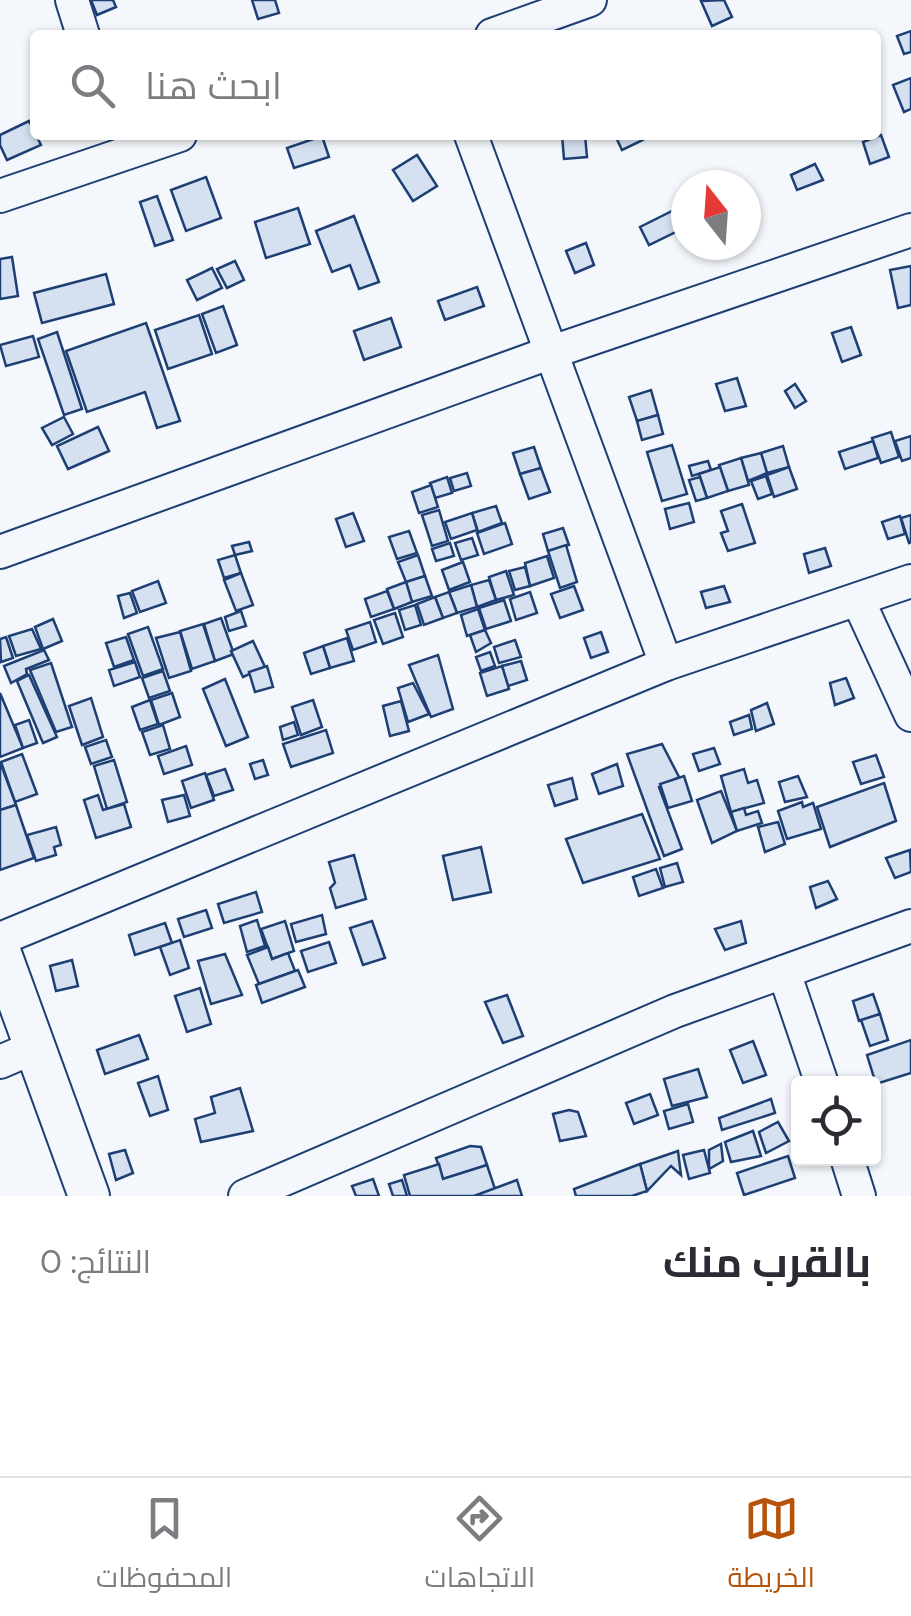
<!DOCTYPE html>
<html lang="ar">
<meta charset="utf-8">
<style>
body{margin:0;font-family:"DM Sans",Cairo,sans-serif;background:#f2f2f3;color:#2b2b33;direction:rtl}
.controls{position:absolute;right:30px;bottom:30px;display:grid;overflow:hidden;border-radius:10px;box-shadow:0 2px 8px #0004}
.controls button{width:90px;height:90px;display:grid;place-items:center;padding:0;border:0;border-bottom:2px solid #e1e1e2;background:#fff;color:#2b2b33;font:50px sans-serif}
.compass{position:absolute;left:671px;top:170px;width:90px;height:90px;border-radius:50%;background:#fff;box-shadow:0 2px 8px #0004;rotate:343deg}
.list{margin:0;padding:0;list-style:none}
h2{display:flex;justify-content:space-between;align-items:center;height:130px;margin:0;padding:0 40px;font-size:42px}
h2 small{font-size:32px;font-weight:400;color:#7c7c81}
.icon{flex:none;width:55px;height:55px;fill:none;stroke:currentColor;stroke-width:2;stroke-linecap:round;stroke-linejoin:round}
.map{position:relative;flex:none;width:911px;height:1196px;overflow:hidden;direction:ltr}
.search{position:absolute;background:#fff;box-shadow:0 2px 8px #0004;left:30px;right:30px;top:30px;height:110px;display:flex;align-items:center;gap:25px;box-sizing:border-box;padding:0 35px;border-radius:10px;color:#7c7c81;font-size:38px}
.sheet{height:280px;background:#fff}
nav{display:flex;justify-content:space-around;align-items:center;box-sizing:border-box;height:140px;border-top:2px solid #e1e1e2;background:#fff;font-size:28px;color:#7c7c81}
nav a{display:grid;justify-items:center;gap:5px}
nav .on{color:#b45309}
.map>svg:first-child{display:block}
.building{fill:#d5e0f0;stroke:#1d3f73;stroke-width:2.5}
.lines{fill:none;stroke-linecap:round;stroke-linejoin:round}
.minor-casing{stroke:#1d3f73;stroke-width:36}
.tertiary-casing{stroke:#1d3f73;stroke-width:44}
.minor{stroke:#f4f7fb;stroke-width:32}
.tertiary{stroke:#f4f7fb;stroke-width:40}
</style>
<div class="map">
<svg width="911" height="1196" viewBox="0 0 911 1196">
<rect width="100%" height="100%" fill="#f4f7fb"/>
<g class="building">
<path d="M91,0H113L116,7L97,15Z"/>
<path d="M252,0H275L279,13L258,19Z"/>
<path d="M724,0L732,17L712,26L701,1Z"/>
<path d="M911,31V52L904,54L897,36Z"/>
<path d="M911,78V109L904,112L893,85Z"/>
<path d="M29,121L41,145L7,160L0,145V135Z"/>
<path d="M562,135H585L587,157L564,159Z"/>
<path d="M615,135H641L643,140L622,150Z"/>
<path d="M881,135L889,157L870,164L863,142Z"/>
<path d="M322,136L329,157L294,168L287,148Z"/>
<path d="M417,155L437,186L413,201L393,170Z"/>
<path d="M815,164L823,180L797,190L791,175Z"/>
<path d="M206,177L221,218L186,231L171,190Z"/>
<path d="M157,196L173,240L155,246L140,202Z"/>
<path d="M686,204V227L649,245L640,227Z"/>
<path d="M298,208L310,244L266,258L255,222Z"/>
<path d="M354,216L379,282L359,289L350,265L332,272L316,231Z"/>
<path d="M586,243L594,265L575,273L566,251Z"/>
<path d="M12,257L18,296L0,299V259Z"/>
<path d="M235,261L244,280L227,288L217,269Z"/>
<path d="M911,266V305L898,308L890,270Z"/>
<path d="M212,268L222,288L197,300L187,280Z"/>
<path d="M106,274L114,304L42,323L34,293Z"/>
<path d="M477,287L484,306L445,320L438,301Z"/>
<path d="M223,306L237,345L216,353L202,314Z"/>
<path d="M199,315L212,354L168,369L155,330Z"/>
<path d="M391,318L401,347L364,360L354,331Z"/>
<path d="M146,323L180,421L157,428L145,392L87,412L66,351Z"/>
<path d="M851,327L861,355L842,362L832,333Z"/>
<path d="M57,332L82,409L64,415L38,339Z"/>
<path d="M33,336L39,357L6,366L0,345Z"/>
<path d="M737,378L746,406L725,411L716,384Z"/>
<path d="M795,384L806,401L795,408L785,391Z"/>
<path d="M651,390L658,415L637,421L629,397Z"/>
<path d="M658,415L663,434L642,440L637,421Z"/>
<path d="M64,417L73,434L52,445L42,428Z"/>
<path d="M98,427L109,451L68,469L57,446Z"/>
<path d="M891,432L899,457L881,463L872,438Z"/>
<path d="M911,436V458L902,461L895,441Z"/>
<path d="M873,441L878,458L845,469L839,452Z"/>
<path d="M672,445L687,494L662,501L647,452Z"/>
<path d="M783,446L789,467L767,473L761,453Z"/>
<path d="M534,447L541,468L520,474L513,453Z"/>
<path d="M761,453L767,473L748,481L741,458Z"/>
<path d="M741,458L749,485L728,491L719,465Z"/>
<path d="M708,461L711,470L692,476L689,466Z"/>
<path d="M720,467L728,491L707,498L699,474Z"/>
<path d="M789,467L797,489L774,497L767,475Z"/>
<path d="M541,468L550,492L529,499L520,474Z"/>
<path d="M467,473L471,486L454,491L450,478Z"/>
<path d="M766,476L772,494L758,499L751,481Z"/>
<path d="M447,477L452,493L435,498L430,483Z"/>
<path d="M700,477L707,498L696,501L689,480Z"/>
<path d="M431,485L438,507L419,513L412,492Z"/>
<path d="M689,503L694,522L670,529L665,509Z"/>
<path d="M742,504L755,543L728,551L721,533L728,531L721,511Z"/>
<path d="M496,506L502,523L478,532L472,513Z"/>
<path d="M439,510L448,541L432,546L422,515Z"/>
<path d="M353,513L364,541L346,547L336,519Z"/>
<path d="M472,513L477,530L451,539L445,522Z"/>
<path d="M911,515V542L909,543L901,518Z"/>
<path d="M900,516L905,534L888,539L882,522Z"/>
<path d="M505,523L512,544L484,554L477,533Z"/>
<path d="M563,528L569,545L548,551L543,534Z"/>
<path d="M409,531L417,553L397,559L389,537Z"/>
<path d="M472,538L478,555L461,560L455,543Z"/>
<path d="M249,542L252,551L235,555L232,546Z"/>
<path d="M450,543L454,556L436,561L432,549Z"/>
<path d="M566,545L577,582L560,588L548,551Z"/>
<path d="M825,548L831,566L809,573L804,554Z"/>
<path d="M235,555L241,573L224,578L218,560Z"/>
<path d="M418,555L425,576L406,582L398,562Z"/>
<path d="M547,556L554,578L530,586L525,563Z"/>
<path d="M463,562L470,582L449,590L442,570Z"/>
<path d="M525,567L530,586L515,590L509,571Z"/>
<path d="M506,571L514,595L496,600L489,577Z"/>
<path d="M241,573L253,605L236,611L224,580Z"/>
<path d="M425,576L432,596L412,602L406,582Z"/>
<path d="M489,580L496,600L477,607L471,585Z"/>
<path d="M158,581L166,603L140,612L132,591Z"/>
<path d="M406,582L412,602L394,609L387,589Z"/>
<path d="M471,585L477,607L457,613L449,592Z"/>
<path d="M574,586L583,610L560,618L551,594Z"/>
<path d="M724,586L730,602L706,608L701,592Z"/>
<path d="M387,591L394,609L371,617L365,599Z"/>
<path d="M449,592L457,613L443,618L435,597Z"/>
<path d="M530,592L537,613L516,620L510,599Z"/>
<path d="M130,593L137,613L124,618L118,596Z"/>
<path d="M435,597L443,618L424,625L417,604Z"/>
<path d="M504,600L511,621L486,629L479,608Z"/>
<path d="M415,605L421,625L405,630L399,610Z"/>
<path d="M478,609L485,630L467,636L461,615Z"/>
<path d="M241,611L246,626L229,631L225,617Z"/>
<path d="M395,613L403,637L383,644L374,620Z"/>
<path d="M221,618L234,654L215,661L204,624Z"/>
<path d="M53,619L62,641L43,649L35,627Z"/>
<path d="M370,622L376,642L353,650L346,630Z"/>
<path d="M203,624L215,661L192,669L180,631Z"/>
<path d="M148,627L163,669L143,676L128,634Z"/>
<path d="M32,629L41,649L16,656L9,636Z"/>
<path d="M485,630L491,643L476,652L470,635Z"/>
<path d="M180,632L191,671L169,678L156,638Z"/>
<path d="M601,632L608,652L591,658L584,638Z"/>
<path d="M6,637L13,658L1,662L0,639Z"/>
<path d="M126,637L134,660L114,667L106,643Z"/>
<path d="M347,638L354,661L330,668L323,646Z"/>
<path d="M515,640L521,657L499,663L494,647Z"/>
<path d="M253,641L265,667L243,677L231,651Z"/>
<path d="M323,646L330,668L311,674L304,653Z"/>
<path d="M44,650L49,660L26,669L27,674L11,683L4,666Z"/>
<path d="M490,652L495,666L481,671L476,657Z"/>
<path d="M438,655L453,709L431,717L409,665Z"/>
<path d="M521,661L527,680L508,686L502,666Z"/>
<path d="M135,662L140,677L114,686L109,670Z"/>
<path d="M51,663L72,727L56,732L30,670Z"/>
<path d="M267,666L273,687L255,692L249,672Z"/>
<path d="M502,666L509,689L487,696L480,673Z"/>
<path d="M163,671L170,691L149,698L142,678Z"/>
<path d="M29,675L57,737L43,743L17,681Z"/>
<path d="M846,678L854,698L835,705L830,683Z"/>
<path d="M225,679L248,737L226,746L203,689Z"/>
<path d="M413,683L429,714L408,722L398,688Z"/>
<path d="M0,693L23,748L0,757Z"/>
<path d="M172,693L180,717L159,725L151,700Z"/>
<path d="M91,698L103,737L82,745L69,706Z"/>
<path d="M150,700L158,724L140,730L132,707Z"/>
<path d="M313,700L322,727L301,735L292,707Z"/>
<path d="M401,701L409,731L390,736L383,706Z"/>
<path d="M767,703L774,724L756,731L751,710Z"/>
<path d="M749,715L752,729L734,735L730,722Z"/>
<path d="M29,720L37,743L23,748L15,725Z"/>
<path d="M294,722L298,735L283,740L280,727Z"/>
<path d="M163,725L170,749L150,755L142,732Z"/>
<path d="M326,730L333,753L291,767L283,744Z"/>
<path d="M106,740L112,757L91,764L85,747Z"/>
<path d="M662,744L679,777L659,787L682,849L664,856L627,754Z"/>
<path d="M186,746L192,765L164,774L158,756Z"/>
<path d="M714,748L720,764L699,771L693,754Z"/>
<path d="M22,754L37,794L15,802L1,762Z"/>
<path d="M876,755L884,777L861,784L853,762Z"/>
<path d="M114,760L127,802L107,809L94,766Z"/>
<path d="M263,760L268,775L255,779L250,764Z"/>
<path d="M0,762L16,805L0,810Z"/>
<path d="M617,764L623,786L599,794L592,774Z"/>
<path d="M225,769L233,790L214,796L206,775Z"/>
<path d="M744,769L748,783L757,780L764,803L731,812L721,776Z"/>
<path d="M205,773L214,800L191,808L182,781Z"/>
<path d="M684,776L692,801L668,808L660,784Z"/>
<path d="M798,776L807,797L785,802L779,782Z"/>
<path d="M572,778L577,799L555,806L548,785Z"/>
<path d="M884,783L896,821L830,847L817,807Z"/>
<path d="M721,791L737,831L712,843L697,800Z"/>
<path d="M98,795L103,810L124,804L131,827L96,838L84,800Z"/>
<path d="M184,795L190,816L168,822L162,800Z"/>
<path d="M802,802L803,807L813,803L821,829L787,839L778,811Z"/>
<path d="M16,805L34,858L0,870V810Z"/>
<path d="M744,808L746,815L758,811L762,823L737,831L731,812Z"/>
<path d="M642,814L660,859L583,883L566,839Z"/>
<path d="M778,822L785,844L765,852L758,827Z"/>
<path d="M56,827L61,845L54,847L56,855L36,861L27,835Z"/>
<path d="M481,847L491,892L453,900L443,856Z"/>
<path d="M910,850L911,872L895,878L886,858Z"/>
<path d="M354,855L366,899L336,908L330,888L335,883L329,862Z"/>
<path d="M677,863L683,882L665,887L660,868Z"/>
<path d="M656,869L663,888L639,896L633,877Z"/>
<path d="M828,881L837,899L816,908L810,887Z"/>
<path d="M256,892L262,912L224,923L218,904Z"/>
<path d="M206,910L212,928L184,937L178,919Z"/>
<path d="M322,915L326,934L296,942L291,924Z"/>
<path d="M257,920L265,946L247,952L240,926Z"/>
<path d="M285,921L294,951L272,959L261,929Z"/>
<path d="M372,921L385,958L363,965L350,928Z"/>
<path d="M741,921L746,943L725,950L715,929Z"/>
<path d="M165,923L172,943L135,955L129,935Z"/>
<path d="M180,940L189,968L170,975L160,947Z"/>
<path d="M329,942L336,963L308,972L301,951Z"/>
<path d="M268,947L272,959L288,953L295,971L259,984L247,955Z"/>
<path d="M225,954L242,995L211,1004L198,961Z"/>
<path d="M72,960L78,986L56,991L50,966Z"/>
<path d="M298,970L305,987L262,1003L256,985Z"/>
<path d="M200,988L211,1024L187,1032L175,996Z"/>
<path d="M873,994L880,1014L859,1021L853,1001Z"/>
<path d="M507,995L523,1036L503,1043L485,1002Z"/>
<path d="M880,1014L888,1040L870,1046L861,1020Z"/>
<path d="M139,1035L148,1059L105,1074L97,1050Z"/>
<path d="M911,1040V1073L876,1084L867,1055Z"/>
<path d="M753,1041L766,1075L743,1083L730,1050Z"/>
<path d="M698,1069L707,1097L672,1106L664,1079Z"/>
<path d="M158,1076L168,1110L150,1116L138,1083Z"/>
<path d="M240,1088L253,1131L201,1142L195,1119L215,1113L211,1097Z"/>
<path d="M650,1094L658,1115L634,1124L626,1103Z"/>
<path d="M771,1099L775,1113L722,1130L719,1118Z"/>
<path d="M688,1104L693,1122L669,1129L664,1111Z"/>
<path d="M569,1110L578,1112L586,1136L560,1141L553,1114Z"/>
<path d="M778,1122L789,1141L766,1153L759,1132Z"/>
<path d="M753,1131L761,1156L731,1162L725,1142Z"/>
<path d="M721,1144L723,1161L709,1169V1150Z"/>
<path d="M470,1146L481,1147L487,1165L443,1179L436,1158Z"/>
<path d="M125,1150L133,1173L116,1180L109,1154Z"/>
<path d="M704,1150L710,1173L689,1179L683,1155Z"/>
<path d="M678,1151L681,1175L671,1166L647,1191L640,1164Z"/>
<path d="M788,1156L795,1178L744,1195L737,1173Z"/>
<path d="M439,1164L443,1179L487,1165L495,1189L475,1196H410L404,1175Z"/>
<path d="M640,1164L647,1191L632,1196H576L574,1189Z"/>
<path d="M373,1179L379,1196H356L352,1186Z"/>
<path d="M402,1180L407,1196H393L389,1184Z"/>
<path d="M517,1180L522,1196H474Z"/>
</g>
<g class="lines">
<defs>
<g id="minor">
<path d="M72,0L83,35"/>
<path d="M492,35L590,0"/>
<path d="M471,135L666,664"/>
<path d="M0,196L180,135"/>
<path d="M0,552L552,352L911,230"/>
<path d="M858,600L911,715"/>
<path d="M0,939L666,664L911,581"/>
<path d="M784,972L822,1084"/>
<path d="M0,1062L35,1047"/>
<path d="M847,1158L859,1196"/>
<path d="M245,1196L675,1011L911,926"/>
</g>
<path id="tertiary" d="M0,951L89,1196"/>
</defs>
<use href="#minor" class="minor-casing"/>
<use href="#tertiary" class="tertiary-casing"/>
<use href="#minor" class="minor"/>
<use href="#tertiary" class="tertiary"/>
</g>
</svg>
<div class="controls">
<button><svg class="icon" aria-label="locate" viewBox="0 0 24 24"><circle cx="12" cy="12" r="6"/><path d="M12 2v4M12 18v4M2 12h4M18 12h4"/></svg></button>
</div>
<svg class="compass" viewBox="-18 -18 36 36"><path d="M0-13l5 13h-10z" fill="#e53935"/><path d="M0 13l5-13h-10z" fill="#7c7c81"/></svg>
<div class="search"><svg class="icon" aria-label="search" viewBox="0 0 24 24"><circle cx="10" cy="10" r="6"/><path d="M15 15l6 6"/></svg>ابحث هنا</div>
</div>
<section class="sheet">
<h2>بالقرب منك<small>النتائج: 0</small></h2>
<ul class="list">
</ul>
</section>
<nav>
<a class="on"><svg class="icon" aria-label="map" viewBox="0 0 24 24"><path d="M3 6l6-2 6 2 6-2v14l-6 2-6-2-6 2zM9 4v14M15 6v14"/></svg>الخريطة</a>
<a><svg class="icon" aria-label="directions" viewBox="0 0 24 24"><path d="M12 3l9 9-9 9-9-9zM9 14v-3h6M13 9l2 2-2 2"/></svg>الاتجاهات</a>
<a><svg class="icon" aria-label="saved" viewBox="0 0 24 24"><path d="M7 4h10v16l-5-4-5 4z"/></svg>المحفوظات</a>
</nav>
